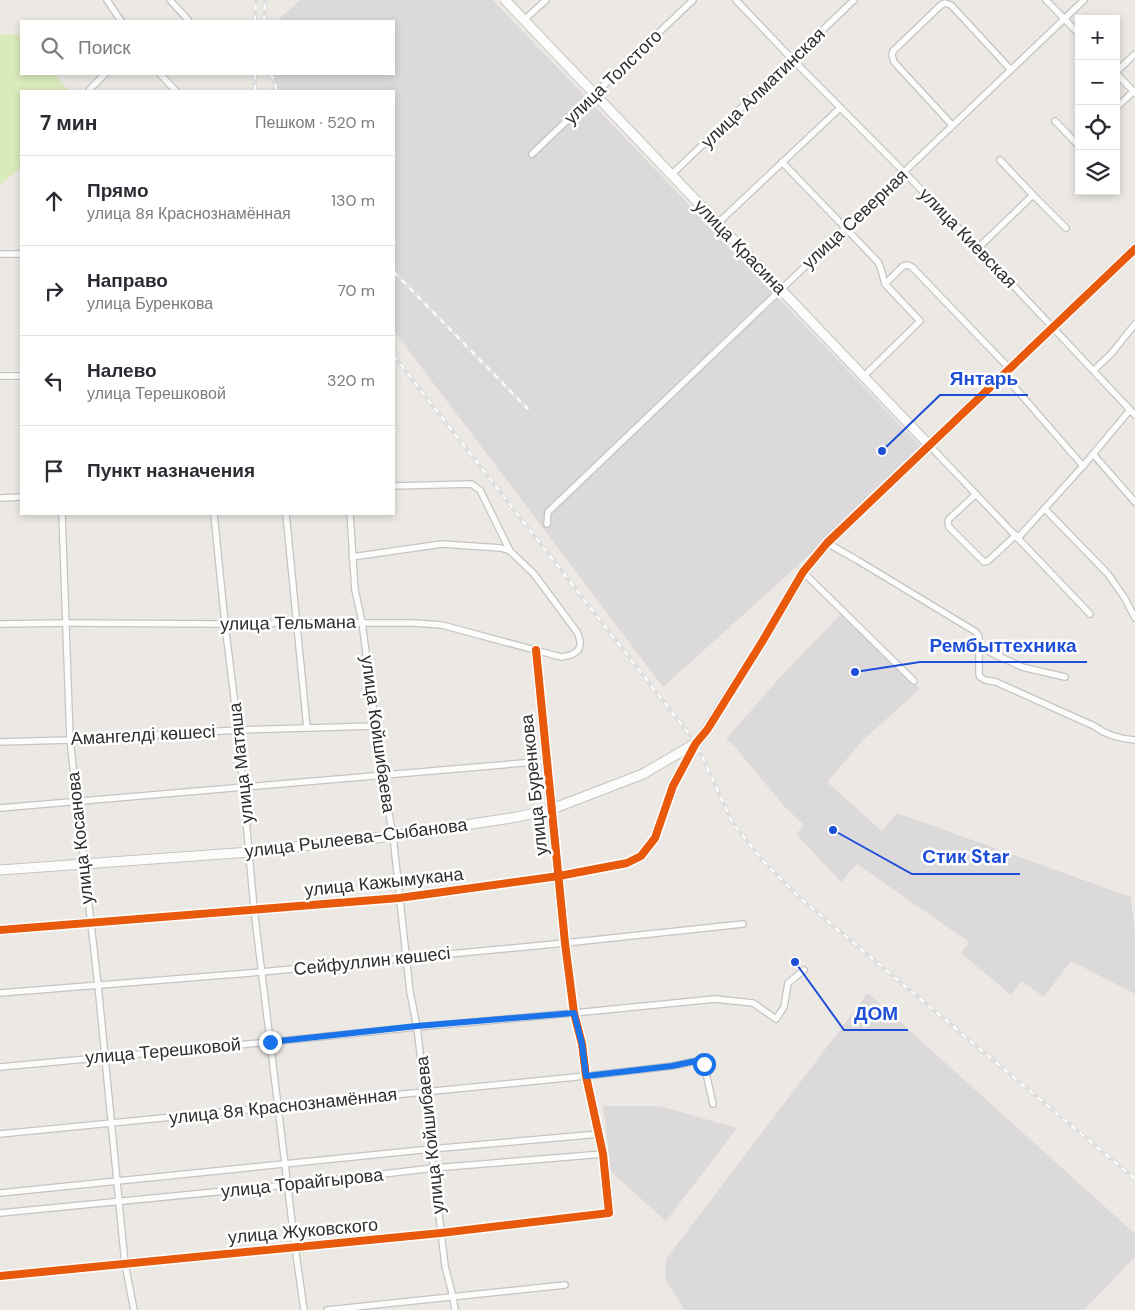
<!DOCTYPE html>
<html lang="ru">
<meta charset="utf-8">
<style>
body{margin:0;font-family:"DM Sans",sans-serif;background:#f2f2f3;color:#2b2b33}
.controls{position:absolute;right:15px;top:15px;display:grid;overflow:hidden;border-radius:0px;box-shadow:0 2px 8px #0003}
.controls button{width:45px;height:45px;display:grid;place-items:center;padding:0;border:0;border-bottom:1px solid #e1e1e2;background:#fff;color:#2b2b33;font:25px sans-serif}
.stop{position:absolute;width:15px;height:15px;margin:-11px;border:4px solid #1a73e8;border-radius:50%;background:#fff}
.stop.end{background:#1a73e8;border-color:#fff;box-shadow:0 1px 5px #0008}
.list{margin:0;padding:0;list-style:none}
h2{display:flex;justify-content:space-between;align-items:center;height:65px;margin:0;padding:0 20px;font-size:21px}
h2 small{font-size:16px;font-weight:400;color:#7c7c81}
.list li{display:grid;grid-template-columns:32px 1fr auto;gap:15px;align-items:center;box-sizing:border-box;height:90px;padding:0 20px;border-top:1px solid #e1e1e2}
.list b{display:block;font-size:19px;white-space:nowrap}
.list p{margin:0;font-size:16px;white-space:nowrap;color:#7c7c81}
.list em{font-size:16px;font-style:normal;color:#7c7c81}
.icon{flex:none;width:28px;height:28px;fill:none;stroke:currentColor;stroke-width:2;stroke-linecap:round;stroke-linejoin:round}
.map{position:relative;flex:none;width:1135px;height:1310px;overflow:hidden}
.search{position:absolute;background:#fff;box-shadow:0 2px 8px #0003;left:20px;top:20px;width:375px;height:55px;display:flex;align-items:center;gap:12px;box-sizing:border-box;padding:0 18px;border-radius:0px;color:#7c7c81;font-size:19px}
.panel{position:absolute;background:#fff;box-shadow:0 2px 8px #0003;left:20px;top:90px;width:375px;height:425px;border-radius:0px}
.map>svg:first-child{display:block}
.industrial{fill:#dcd9db}
.pitch{fill:#d9eabb}
.lines{fill:none;stroke-linecap:round;stroke-linejoin:round}
.street-casing{stroke:#c5c4c5;stroke-width:8}
.secondary-casing{stroke:#c5c4c5;stroke-width:11}
.street{stroke:#fcfcfb;stroke-width:5.5}
.secondary{stroke:#fcfcfb;stroke-width:9}
.rail-casing{stroke:#dfdfe1;stroke-width:4}
.rail{stroke:#fff;stroke-width:2;stroke-dasharray:5.5;stroke-linecap:butt}
.cycleway-casing{stroke:#fff;stroke-width:11}
.cycleway{stroke:#e8590c;stroke-width:8}
.route{stroke:#1a73e8;stroke-width:6}
.labels{text-anchor:middle;dominant-baseline:central;stroke-width:5;stroke-linejoin:round;paint-order:stroke}
.street-label{font-size:18px;fill:#2e2e2e;stroke:#fff}
.leader{fill:none;stroke:#1d4ed8;stroke-width:2}
.callout-dot{fill:#1d4ed8;stroke:#fff;stroke-width:2}
.callout-label{font-size:19px;text-anchor:middle;font-weight:bold;fill:#1d4ed8;stroke:#fff;stroke-width:5;stroke-linejoin:round;paint-order:stroke}
</style>
<div class="map">
<svg width="1135" height="1310" viewBox="0 0 1135 1310">
<rect width="100%" height="100%" fill="#ece8e4"/>
<g class="industrial">
<path d="M300,0H493L925,451L663,687L394,331V91H273L274,74H394V21H277Z"/>
<path d="M842,613L920,689L863,740L827,782L882,831L897,813L1131,897L1135,934V994L1071,961L1044,997L1022,981L1011,995L961,953L969,942L857,864L841,882L796,834L804,825L783,805L736,748L726,739L783,674Z"/>
<path d="M868,993L1135,1234V1257L1084,1310H685L665,1279L666,1259Z"/>
<path d="M603,1106H659L737,1128L666,1221L611,1172Z"/>
</g>
<path class="pitch" d="M19,34L21,36V74H54L69,91H21V167L0,185V35Z"/>
<g class="lines">
<defs>
<g id="street">
<path d="M107,0L121,21"/>
<path d="M170,0L189,21"/>
<path d="M736,0L792,59L904,172L978,248L1135,415"/>
<path d="M1046,0L1079,34"/>
<path d="M524,20L546,0"/>
<path d="M1116,72L1135,54"/>
<path d="M1116,73L1135,93"/>
<path d="M160,74L176,91"/>
<path d="M89,91L90,89L105,74"/>
<path d="M1116,108L1134,91"/>
<path d="M1055,121L1079,146"/>
<path d="M952,125L894,62L892,55L893,51L941,5L945,3L951,5L1011,70"/>
<path d="M532,154L693,0"/>
<path d="M782,162L878,262L881,269L885,284L920,321L864,376"/>
<path d="M671,175L854,0"/>
<path d="M1033,195L1066,228"/>
<path d="M718,223L840,108"/>
<path d="M978,248L1033,195L1000,160"/>
<path d="M0,254H21"/>
<path d="M885,284L903,266L908,265L912,267L1010,369"/>
<path d="M1094,370L1111,354L1135,324"/>
<path d="M1004,375L1083,466"/>
<path d="M0,376H21"/>
<path d="M930,446L1090,614"/>
<path d="M1093,454L1135,502"/>
<path d="M394,486L471,484L480,490L510,551"/>
<path d="M976,494L949,519L948,522L949,527L984,562L988,561L1016,535"/>
<path d="M0,498L21,497"/>
<path d="M1045,509L1108,574L1124,597L1135,618"/>
<path d="M62,514L70,740L98,985L125,1264L134,1310"/>
<path d="M214,514L225,624L238,730L254,909L295,1247L304,1310"/>
<path d="M286,514L307,728"/>
<path d="M350,514L355,590L362,622L382,775L393,836L410,992L417,1027L445,1266L453,1297L455,1310"/>
<path d="M547,524L548,512L1084,0"/>
<path d="M1018,538L1083,466L1130,410"/>
<path d="M827,543L857,560L976,632L979,637V673L980,677L985,680L996,682L1094,726C1106,735 1120,739 1135,740"/>
<path d="M803,572L914,681"/>
<path d="M0,624L66,623L225,624L298,623H414L442,625L561,657C577,655 585,649 577,632L534,574L510,551L501,548L442,544L352,557"/>
<path d="M979,647L1022,667L1065,677"/>
<path d="M0,742L70,740L238,730L376,726"/>
<path d="M0,808L547,761"/>
<path d="M0,930L399,898L559,876L627,863L641,856L655,838L673,786L696,743"/>
<path d="M0,993L261,972L565,943L743,924"/>
<path d="M0,1067L270,1042L417,1027L574,1013L715,999L753,1003L776,1019L784,1007L788,983L804,970"/>
<path d="M0,1134L586,1076L672,1066L696,1061L704,1064L713,1104"/>
<path d="M0,1193L431,1149L599,1134"/>
<path d="M0,1213L288,1185L434,1168L603,1154"/>
<path d="M0,1276L441,1233L609,1213L603,1154L586,1076L582,1044L574,1013L565,943L536,650"/>
<path d="M327,1310L565,1285"/>
</g>
<g id="secondary">
<path d="M505,0L930,446"/>
<path d="M0,870L250,852L393,836L517,817L552,809L643,774L696,743L703,735L762,642L803,572L827,543L1135,249"/>
</g>
</defs>
<use href="#street" class="street-casing"/>
<use href="#secondary" class="secondary-casing"/>
<use href="#street" class="street"/>
<use href="#secondary" class="secondary"/>
<defs>
<g id="rail">
<path d="M255,21L256,0"/>
<path d="M264,21L265,0"/>
<path d="M255,74V91"/>
<path d="M271,74L277,91"/>
<path d="M394,272L528,409"/>
<path d="M394,356L696,743L732,822L763,861L800,898L1135,1179"/>
</g>
</defs>
<use href="#rail" class="rail-casing"/>
<use href="#rail" class="rail"/>
<defs>
<g id="cycleway">
<path d="M0,930L399,898L559,876L627,863L641,856L655,838L673,786L696,743L707,730L762,642L803,572L827,543L1135,249"/>
<path d="M0,1276L441,1233L609,1213L603,1154L586,1076L582,1044L574,1013L565,943L536,650"/>
</g>
</defs>
<use href="#cycleway" class="cycleway-casing"/>
<use href="#cycleway" class="cycleway"/>
</g>
<g class="lines">
<path class="route" d="M270,1042L417,1026L574,1013L582,1044L586,1076L672,1066L696,1061L704,1064"/>
</g>
<g class="labels">
<g class="street-label">
<text transform="translate(613 77) rotate(-44)">улица Толстого</text>
<text transform="translate(763 88) rotate(-44)">улица Алматинская</text>
<text transform="translate(855 219) rotate(-43)">улица Северная</text>
<text transform="translate(968 238) rotate(46)">улица Киевская</text>
<text transform="translate(740 247) rotate(46)">улица Красина</text>
<text transform="translate(288 623) rotate(-1)">улица Тельмана</text>
<text transform="translate(378 734) rotate(82)">улица Койшибаева</text>
<text transform="translate(143 735) rotate(-3)">Амангелді көшесі</text>
<text transform="translate(241 763) rotate(-96)">улица Матяша</text>
<text transform="translate(534 785) rotate(-96)">улица Буренкова</text>
<text transform="translate(80 838) rotate(-96)">улица Косанова</text>
<text transform="translate(356 838) rotate(-7)">улица Рылеева-Сыбанова</text>
<text transform="translate(384 882) rotate(-6)">улица Кажымукана</text>
<text transform="translate(372 961) rotate(-6)">Сейфуллин көшесі</text>
<text transform="translate(163 1051) rotate(-5)">улица Терешковой</text>
<text transform="translate(283 1106) rotate(-6)">улица 8я Краснознамённая</text>
<text transform="translate(430 1135) rotate(-96)">улица Койшибаева</text>
<text transform="translate(302 1183) rotate(-6)">улица Торайгырова</text>
<text transform="translate(303 1231) rotate(-5)">улица Жуковского</text>
</g>
</g>
<path class="leader" d="M882 451L940 395H1028M855 672L920 662H1087M833 830L912 874H1020M795 962L844 1030H908"/>
<g class="callout-dot">
<circle cx="882" cy="451" r="5"/>
<circle cx="855" cy="672" r="5"/>
<circle cx="833" cy="830" r="5"/>
<circle cx="795" cy="962" r="5"/>
</g>
<g class="callout-label">
<text x="984" y="385">Янтарь</text>
<text x="1003" y="652">Рембыттехника</text>
<text x="966" y="863">Стик Star</text>
<text x="876" y="1020">ДОМ</text>
</g>
</svg>
<div class="controls">
<button>+</button>
<button>−</button>
<button><svg class="icon" aria-label="locate" viewBox="0 0 24 24"><circle cx="12" cy="12" r="6"/><path d="M12 2v4M12 18v4M2 12h4M18 12h4"/></svg></button>
<button><svg class="icon" aria-label="layers" viewBox="0 0 24 24"><path d="M12 4l9 5-9 5-9-5zM3 14l9 5 9-5"/></svg></button>
</div>
<div class="stop" style="left:704px;top:1064px"></div>
<div class="stop end" style="left:270px;top:1042px"></div>
<div class="search"><svg class="icon" aria-label="search" viewBox="0 0 24 24"><circle cx="10" cy="10" r="6"/><path d="M15 15l6 6"/></svg>Поиск</div>
<section class="panel">
<h2>7 мин<small>Пешком · 520 m</small></h2>
<ul class="list">
<li><svg class="icon" aria-label="ahead" viewBox="0 0 24 24"><path d="M12 20V5M6 11l6-6 6 6"/></svg><div><b>Прямо</b><p>улица 8я Краснознамённая</p></div><em>130 m</em></li>
<li><svg class="icon" aria-label="right" viewBox="0 0 24 24"><path d="M7 20v-9h11M14 6l5 5-5 5"/></svg><div><b>Направо</b><p>улица Буренкова</p></div><em>70 m</em></li>
<li><svg class="icon" aria-label="left" viewBox="0 0 24 24"><path d="M17 20v-9H6M10 6l-5 5 5 5"/></svg><div><b>Налево</b><p>улица Терешковой</p></div><em>320 m</em></li>
<li><svg class="icon" aria-label="arrive" viewBox="0 0 24 24"><path d="M6 21V4h12l-3 4 3 4H6"/></svg><div><b>Пункт назначения</b></div></li>
</ul>
</section>
</div>
